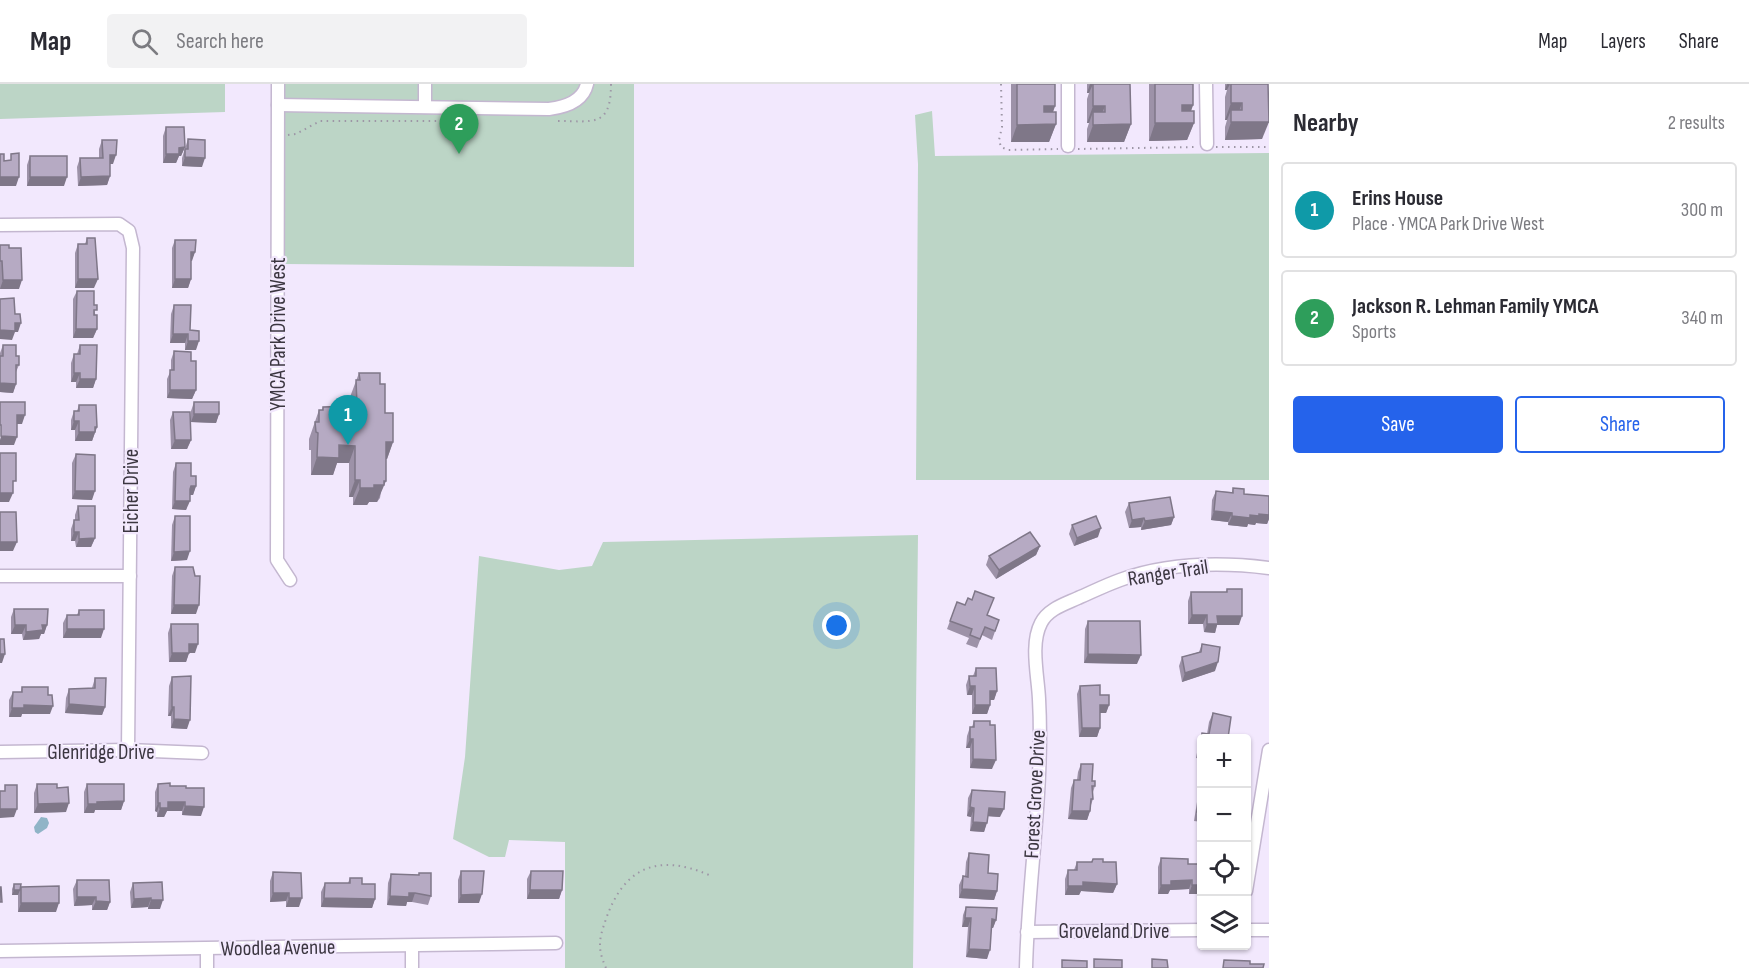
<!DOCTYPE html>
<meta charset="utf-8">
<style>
body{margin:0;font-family:"Sofia Sans Condensed",sans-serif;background:#f2f2f3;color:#2b2b33}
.controls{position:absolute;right:18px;bottom:18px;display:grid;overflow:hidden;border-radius:6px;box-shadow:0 2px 4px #0004}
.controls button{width:54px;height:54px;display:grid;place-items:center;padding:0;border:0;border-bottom:2px solid #e1e1e2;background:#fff;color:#2b2b33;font:30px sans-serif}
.you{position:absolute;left:837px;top:542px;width:21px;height:21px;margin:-15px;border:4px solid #fff;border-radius:50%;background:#1a73e8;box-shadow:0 0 0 9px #1a73e833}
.badge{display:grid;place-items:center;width:39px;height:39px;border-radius:50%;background:#2563eb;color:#fff;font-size:20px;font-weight:700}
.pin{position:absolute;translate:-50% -50px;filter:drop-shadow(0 2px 3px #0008)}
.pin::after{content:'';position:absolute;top:32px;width:21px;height:18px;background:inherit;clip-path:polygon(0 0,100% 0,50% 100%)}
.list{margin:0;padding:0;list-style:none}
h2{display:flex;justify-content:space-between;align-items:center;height:78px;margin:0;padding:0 24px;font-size:26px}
h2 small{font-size:20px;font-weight:400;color:#7c7c81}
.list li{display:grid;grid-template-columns:39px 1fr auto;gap:18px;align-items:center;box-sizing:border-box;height:96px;margin:0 12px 12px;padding:0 12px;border:2px solid #e1e1e2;border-radius:6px}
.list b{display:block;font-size:22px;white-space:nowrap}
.list p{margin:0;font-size:20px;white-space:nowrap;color:#7c7c81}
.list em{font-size:20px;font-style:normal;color:#7c7c81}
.actions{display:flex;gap:12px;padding:18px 24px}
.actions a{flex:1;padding:14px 0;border:2px solid #2563eb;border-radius:6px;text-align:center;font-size:21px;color:#2563eb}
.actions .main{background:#2563eb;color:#fff}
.icon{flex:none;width:33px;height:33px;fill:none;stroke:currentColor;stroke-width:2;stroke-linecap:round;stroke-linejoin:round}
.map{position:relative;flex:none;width:1269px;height:884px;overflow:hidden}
header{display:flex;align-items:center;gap:36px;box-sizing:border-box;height:84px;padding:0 30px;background:#fff;border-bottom:2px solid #e1e1e2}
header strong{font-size:28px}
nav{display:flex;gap:33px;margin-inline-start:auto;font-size:21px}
.search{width:420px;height:54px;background:#f2f2f3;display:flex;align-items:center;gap:15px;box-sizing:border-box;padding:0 21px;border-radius:6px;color:#7c7c81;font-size:22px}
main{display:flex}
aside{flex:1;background:#fff}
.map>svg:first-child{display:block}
.green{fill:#bcd5c6}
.water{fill:#90b4c7}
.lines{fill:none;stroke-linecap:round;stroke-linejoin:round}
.minor-casing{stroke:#c4b7d0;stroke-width:15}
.path{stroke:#9d96a6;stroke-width:2;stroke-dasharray:1.5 4.5;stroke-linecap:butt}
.minor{stroke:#fff;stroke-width:12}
.wall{fill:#9d92a8}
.shaded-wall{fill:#7f7788}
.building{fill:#b6aac3;stroke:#7f7788;stroke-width:1.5}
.labels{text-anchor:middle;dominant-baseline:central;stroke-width:4.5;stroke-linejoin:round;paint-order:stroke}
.street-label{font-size:21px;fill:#3b3640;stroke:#f2e8fd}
</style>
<header>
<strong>Map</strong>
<div class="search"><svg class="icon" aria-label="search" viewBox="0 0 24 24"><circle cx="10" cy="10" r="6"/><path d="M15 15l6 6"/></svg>Search here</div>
<nav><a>Map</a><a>Layers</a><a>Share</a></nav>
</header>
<main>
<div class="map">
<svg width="1269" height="884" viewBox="0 0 1269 884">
<rect width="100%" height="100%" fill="#f2e8fd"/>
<g class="green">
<path d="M0,0H225V28L0,35Z"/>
<path d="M285,0H634V183L285,180Z"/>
<path d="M932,27L935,72L1269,69V396H916L918,80L915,31Z"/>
<path d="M918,451L913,884H565V758L509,756L505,773H489L453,755L465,673L479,472L559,486L592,482L603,458Z"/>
</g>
<path class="water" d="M41,733L47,734L49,739L47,744L38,750L35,748L34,743Z"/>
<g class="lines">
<defs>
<g id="minor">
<path d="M278,0L277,476L290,496"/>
<path d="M425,0V23"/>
<path d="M1068,0V62"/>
<path d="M1206,0L1207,60"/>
<path d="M278,21L549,25C565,23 583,18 587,0"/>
<path d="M0,141L119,140L129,147L133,164L128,666"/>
<path d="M0,492H130"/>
<path d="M0,668L128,666L202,669"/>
<path d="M1246,807L1269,666"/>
<path d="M1246,846H1269"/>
<path d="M1027,848L1202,846"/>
<path d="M207,865V884"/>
<path d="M0,867L556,859"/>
<path d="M412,884V862"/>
<path d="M1026,884C1028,795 1044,705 1039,615C1038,592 1030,560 1041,539C1048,525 1065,520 1078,514C1092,508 1106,501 1120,496C1167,479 1220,478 1269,484"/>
</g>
</defs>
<use href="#minor" class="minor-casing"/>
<g class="path">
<path d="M1001,0L1002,43L999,56L1001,63L1008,66L1058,65"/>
<path d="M558,37C593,37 611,44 611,0"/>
<path d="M288,51L296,50L320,37H453"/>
<path d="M1216,63H1269"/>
<path d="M1078,65L1196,63"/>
<path d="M606,884C597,864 599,855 606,835C624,783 658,769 709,791"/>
</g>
<use href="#minor" class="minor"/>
</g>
<g class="wall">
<path d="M1011,0H1055V22L1053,28L1056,40L1049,58H1011Z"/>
<path d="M1087,0H1130L1131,40L1124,58H1087V45L1089,39H1087V15L1089,9H1087Z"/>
<path d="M1149,0H1193V21L1191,27L1194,39L1187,56L1149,57Z"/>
<path d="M1225,0H1268L1262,55L1225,56V43L1227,36H1225V13L1227,6H1225Z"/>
<path d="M166,43L185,63L181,72H179L176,79H163V52Z"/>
<path d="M188,55L202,83L182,82V74Z"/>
<path d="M102,56L113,80H110V92L107,101L78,102L77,83L80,74H99V65Z"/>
<path d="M30,72L64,102H27V81Z"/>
<path d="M87,154L94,204H75V169L78,160H85Z"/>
<path d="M175,156L195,168L191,177V195L188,204H172V164Z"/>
<path d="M0,161L9,164L19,205H0Z"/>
<path d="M77,207L94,221L97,245L93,254H73V215Z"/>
<path d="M174,221L190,246L196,266H185V259H170L171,230Z"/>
<path d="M3,261L16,272L19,281L16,288V300L13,309L0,308V269Z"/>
<path d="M80,261L96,295L93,304H76V298H71V279L74,270H77Z"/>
<path d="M174,267L191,277L196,306L192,315L167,314V295L171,286V276Z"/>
<path d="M359,289L380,300L385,329L393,358L387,375H386L380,414L377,418H369L367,421H353V413H349V379H337L333,391H311V366H309V355L319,326H322L323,323H350V313Z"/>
<path d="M194,318L219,330L216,339L191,338V327Z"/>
<path d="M79,321L97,343L92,357H75V346H71V336L74,327H77Z"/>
<path d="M173,328L191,356L187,365H171L170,336Z"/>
<path d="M76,370L92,416L72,415V379Z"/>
<path d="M176,379L191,392L196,402L193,411H190L186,426L172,425L173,388Z"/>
<path d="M1233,404L1244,410L1269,431V435L1267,440L1256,439L1255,441L1248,440L1247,443L1228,441V438L1211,436L1212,416L1216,407L1232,408Z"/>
<path d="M1129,419L1174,433L1171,441L1141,446V443L1129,444L1125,428Z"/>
<path d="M78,422L95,454L91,463H76L75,457H71V445L74,436H75V431Z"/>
<path d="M175,432L187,476L171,477L172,441Z"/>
<path d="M1072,441L1098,453L1074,462L1069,450Z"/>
<path d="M1040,462L1036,471L996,495L986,481L989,472Z"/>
<path d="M175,483L195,492L196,530H171L172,492Z"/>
<path d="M1227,505L1239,541H1217L1215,549L1204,548L1203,540H1188V517L1191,508H1226Z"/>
<path d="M972,516L987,531L999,536L992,556L982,551L977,564L966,560L969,554L947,545L957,518L965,521Z"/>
<path d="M14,525L47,541L44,550H41L39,555L23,556L22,550H11V533Z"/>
<path d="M79,526L101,554H63V539L67,531H77Z"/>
<path d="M1088,537L1137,580L1084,579L1085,545Z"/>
<path d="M171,540L195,569H189L186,578H169L168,549Z"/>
<path d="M1202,560L1215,587L1182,598L1179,582L1182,573L1199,568Z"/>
<path d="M976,584L997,607L994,616H990V621L987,630H972V611H967L966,601L969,592H973Z"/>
<path d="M172,593L187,645L171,644V632H168L169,602Z"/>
<path d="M95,594L105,623L102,631L65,629L66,614L69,605L92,604Z"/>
<path d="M1080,602L1100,611L1109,621L1106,629H1100V644L1097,653H1079L1077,610Z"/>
<path d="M22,603L48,611L50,630H22L21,633H9V616L13,608H21Z"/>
<path d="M1213,629L1228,654H1202V675L1196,674L1199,658L1202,649L1207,650L1209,638Z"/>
<path d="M974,637L990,641L992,685L970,684V664H966L967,652L970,643H972Z"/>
<path d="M1081,680L1092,697L1095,702L1093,708V715L1091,721L1090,727L1087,736L1068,735L1071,704L1074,696H1077L1078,688Z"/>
<path d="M1202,699V738L1194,737L1199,705Z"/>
<path d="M37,700L66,728L34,729V709Z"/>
<path d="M87,700L124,717L121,726H95L94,729H84V708Z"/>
<path d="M158,700L170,702L186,704L201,732L182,731V727H167L164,733H157V728L155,727V708Z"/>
<path d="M972,706L1000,733L988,732L984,748L970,747L971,733L967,732L968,714Z"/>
<path d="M969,769L988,789L997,807L994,816L959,814V801L963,792H965L966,778Z"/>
<path d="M1161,774L1188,780H1202V810H1189V805L1170,806L1168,810H1158V783Z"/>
<path d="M1093,775L1117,800L1113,809L1081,807L1079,811H1065V795L1068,786H1074L1077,778H1091Z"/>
<path d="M461,787L479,819H458V796Z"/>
<path d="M531,787L562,806L559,815H527V795Z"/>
<path d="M273,788L299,823H286V817L270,818V797Z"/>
<path d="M391,790L431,812L428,821L412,818H407L406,822L387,821L388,799Z"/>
<path d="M350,794L362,800L375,815L372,824L321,823V808L325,799H348Z"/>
<path d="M77,796L110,818L107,826H92V821L74,822L73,805Z"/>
<path d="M162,798L160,825H148V823L131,824L130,808L133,799Z"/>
<path d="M14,800L21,804L56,828H18V811H12V805Z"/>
<path d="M966,823L996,836L993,844H991L987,875L966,873L968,843H962L963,831Z"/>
</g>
<g class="shaded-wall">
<path d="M1090,0H1093L1089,9H1087Z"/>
<path d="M1227,0H1230L1227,6H1225Z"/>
<path d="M1231,19H1242L1236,36L1231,26L1227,36H1225Z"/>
<path d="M1182,21H1193L1187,38H1176Z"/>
<path d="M1044,22H1055L1049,39H1038Z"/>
<path d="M1093,22H1105L1098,39L1093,28L1089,39H1087Z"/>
<path d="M1231,38H1269L1262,55L1225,56Z"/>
<path d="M1155,39H1194L1187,56L1149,57Z"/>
<path d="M1056,40L1049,58H1011L1017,41Z"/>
<path d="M1131,40L1124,58H1087L1093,41Z"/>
<path d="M185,63L181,72H179L176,79H163L166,70L179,64Z"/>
<path d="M110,71H116L113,80H107Z"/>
<path d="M185,73L205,74L202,83L182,82Z"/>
<path d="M110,92L107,101L78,102L81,93Z"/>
<path d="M0,93H19L16,102H0Z"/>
<path d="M30,93H67L64,102H27Z"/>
<path d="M191,168H195L192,177L188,176Z"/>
<path d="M78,195H98L94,204H75Z"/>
<path d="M175,195H191L188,204H172Z"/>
<path d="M3,196H22L19,205H0Z"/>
<path d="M15,239H21L18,248H15L12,256L0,255V246Z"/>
<path d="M76,245H97L93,254H73Z"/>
<path d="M173,250H188L185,259H170Z"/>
<path d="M188,257H199L196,266H185Z"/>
<path d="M74,289H80L76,298H71Z"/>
<path d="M80,295H96L93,304H76Z"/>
<path d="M0,299L16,300L13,309L0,308Z"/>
<path d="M170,306H196L192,315L167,314Z"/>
<path d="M194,330H219L216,339L191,338Z"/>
<path d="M17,331H25L22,340H14Z"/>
<path d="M74,337H79L75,346H71Z"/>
<path d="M95,343H97L92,357H75L79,348Z"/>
<path d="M1,352L17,353L14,361H0V356Z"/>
<path d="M175,356H191L187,365H171Z"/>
<path d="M386,358H393L387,375H380Z"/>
<path d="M339,361L355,362L349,379H337L333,391H311L317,373Z"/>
<path d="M355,396H360L353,413H349Z"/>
<path d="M384,397H386L377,418H369L367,421H353L360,404L374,401Z"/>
<path d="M191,402H196L193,411H188Z"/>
<path d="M75,407H95L92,416L72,415Z"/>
<path d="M0,409H13L9,418H0Z"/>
<path d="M175,417H190L186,426L172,425Z"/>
<path d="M1214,427L1232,429L1228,438L1211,436Z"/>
<path d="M1259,430L1269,431V435L1267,440L1256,439L1255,441L1248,440L1247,443L1228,441L1232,432Z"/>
<path d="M1174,433L1171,441L1141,446L1145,437Z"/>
<path d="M1144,434L1141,443L1129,444L1132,436Z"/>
<path d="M1101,444L1098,453L1074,462L1077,454Z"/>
<path d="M74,448H79L75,457H71Z"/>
<path d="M95,454L91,463H76L79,455Z"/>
<path d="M0,458H17L13,467H0Z"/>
<path d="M1040,462L1036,471L996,495L999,486Z"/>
<path d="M190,467L187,476L171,477L174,468Z"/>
<path d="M174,521H199L196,530H171Z"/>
<path d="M1192,531H1207L1203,540H1188Z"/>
<path d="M1217,532H1242L1239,541H1217L1215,549L1204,548L1207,540Z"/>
<path d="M15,541H26L22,550H11Z"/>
<path d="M42,541H47L44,550H41L39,555L23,556L26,548Z"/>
<path d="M67,545H104L101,554H63Z"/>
<path d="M189,560H198L195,569H186Z"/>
<path d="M172,569H189L186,578H169Z"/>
<path d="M0,570H5L2,579H0Z"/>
<path d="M1088,570L1141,571L1137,580L1084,579Z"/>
<path d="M1218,578L1215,587L1182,598L1185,589Z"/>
<path d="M970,602H975L972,611H967Z"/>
<path d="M990,607H997L994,616H987Z"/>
<path d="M69,620L105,623L102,631L65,629Z"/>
<path d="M24,621L53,622L50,630H22L21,633H9L12,624Z"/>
<path d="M975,621H990L987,630H972Z"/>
<path d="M1100,621H1109L1106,629H1097Z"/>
<path d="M172,623H174L171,632H168Z"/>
<path d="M174,635L190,636L187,645L171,644Z"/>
<path d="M1082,644H1100L1097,653H1079Z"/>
<path d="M970,655H973L970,664H966Z"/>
<path d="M973,675L996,676L992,685L970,684Z"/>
<path d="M124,717L121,726H95L94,729H84L88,720L97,718Z"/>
<path d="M168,718H185L182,727H167L164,733H157L160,724Z"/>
<path d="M69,719L66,728L34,729L38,720Z"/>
<path d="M158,719H160L157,728L155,727Z"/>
<path d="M185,722L204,723L201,732L182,731Z"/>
<path d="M970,723L974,724L971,733L967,732Z"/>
<path d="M989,724L1004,725L1000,733L985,732Z"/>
<path d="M0,725H17L14,733L0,734Z"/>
<path d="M1072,727H1090L1087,736L1068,735Z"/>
<path d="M973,738L987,739L984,748L970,747Z"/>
<path d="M1192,796L1189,805L1170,806L1168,810H1158L1161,801L1171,797Z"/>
<path d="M1083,798L1117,800L1113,809L1081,807L1079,811H1065L1068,802Z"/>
<path d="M1192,801H1202V810H1189Z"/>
<path d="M962,805L997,807L994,816L959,814Z"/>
<path d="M14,806H20L18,811H12Z"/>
<path d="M530,806H562L559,815H527Z"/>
<path d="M273,809H289L286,817L270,818Z"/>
<path d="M409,809H415L412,818H407L406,822L387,821L390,812Z"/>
<path d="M482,810L479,819H458L461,811Z"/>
<path d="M77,813H96L92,821L74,822Z"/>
<path d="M151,814L148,823L131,824L134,815Z"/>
<path d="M289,814H302L299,823H286Z"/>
<path d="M324,814L375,815L372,824L321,823Z"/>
<path d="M151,816H163L160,825H148Z"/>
<path d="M96,817L110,818L107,826H92Z"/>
<path d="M21,819H59L56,828H18Z"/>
<path d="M965,834H971L968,843H962Z"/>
<path d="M992,835L996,836L993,844H989Z"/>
<path d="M969,865L990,866L987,875L966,873Z"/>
</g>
<g class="building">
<path d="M1017,0H1055V22H1044V28H1056V40L1017,41Z"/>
<path d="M1093,0H1130L1131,40L1093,41V28H1105V22H1093Z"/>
<path d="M1155,0H1193V21H1182V27H1194V39H1155Z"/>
<path d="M1231,0H1268L1269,38H1231V26H1242V19H1231Z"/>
<path d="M166,43H184L185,63L179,64V70H166Z"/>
<path d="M188,55L205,56V74L185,73V65H188Z"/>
<path d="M102,56H117L116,71H110V92L81,93L80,74H103Z"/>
<path d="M19,69V93H0V70H4V77L11,76V70Z"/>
<rect x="30" y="72" width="37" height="21"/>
<path d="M87,154H95L98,195H78V160H87Z"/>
<path d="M175,156H196L195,168H191V195H175Z"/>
<path d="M0,161H9V164H21L22,196H3L2,177H0Z"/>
<path d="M77,207H94V221H97V226H94V231H97V245H76Z"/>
<path d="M14,214L15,230H20L21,239H15V247L0,246V215Z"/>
<path d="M174,221H191L190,246L199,247V257H188V250H173Z"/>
<path d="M3,261H16V272H19V281H16V300L0,299V272H3Z"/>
<path d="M80,261H97L96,295H80V289H74V270H80Z"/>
<path d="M174,267L191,268V277H196V306H170V286H174Z"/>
<path d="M359,289H380V300H385V329H393V358H386V397H384V401H374V404H360V396H355V362L339,361V374L317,373L318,349L316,348L315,338H319V326H323V323L357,322L356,296H360Z"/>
<path d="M0,318H25V331H17V353L1,352V341H0Z"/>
<rect x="194" y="318" width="25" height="12"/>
<path d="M79,321H96L97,343H95V348H79V337H74V327H79Z"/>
<path d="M173,328H190L191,356H175Z"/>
<path d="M0,369H16V397H13V409H0Z"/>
<path d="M76,370L95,371V407H75Z"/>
<path d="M176,379H191V392H196V402H191L190,405V417H175Z"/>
<path d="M1233,404L1244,405V410L1269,412V431L1259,430V432L1250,431V434L1232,432V429L1214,427L1216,407L1233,409Z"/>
<path d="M1170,413L1174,433L1145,437L1144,434L1132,436L1129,419Z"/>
<path d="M78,422H95V454L79,455V448H74V436H79Z"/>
<path d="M0,428H16L17,458H0Z"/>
<path d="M175,432H190V467L174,468Z"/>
<path d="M1096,432L1101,444L1077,454L1072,441Z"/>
<path d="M1030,448L1040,462L999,486L989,472Z"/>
<path d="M175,483H193L195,492H200L199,521H174Z"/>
<path d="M1227,505H1242V532H1217L1218,540H1207V531H1192L1191,508H1227Z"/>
<path d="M975,507L994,514L987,531L999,536L995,547L985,543L980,555L970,551L972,545L950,537L957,518L965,521L968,514L972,516Z"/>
<path d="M14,525H48L47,541H42L43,546L26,548V541H15Z"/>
<path d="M79,526H104V545H67V531H79Z"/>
<path d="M1088,537H1140L1141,571L1088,570Z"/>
<path d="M171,540H198V560H189V569H172Z"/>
<path d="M0,555H4L5,570H0Z"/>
<path d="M1202,560L1220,563L1218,578L1185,589L1182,573L1201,568Z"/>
<path d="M976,584H996L997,607H990V621H975V602H970L969,592H976Z"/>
<path d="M191,592L190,636L174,635V623H172V593Z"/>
<path d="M95,594H106L105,623L69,620V605L95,604Z"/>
<path d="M1100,601V611H1109V621H1100V644H1082L1080,602Z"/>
<path d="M22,603H48V611H52L53,622L24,621V624H12L13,608H22Z"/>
<path d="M1213,629L1231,633L1228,654H1202V666H1199L1202,649L1209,650Z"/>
<path d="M974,637H990V641H995L996,676L973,675V655H970V643H974Z"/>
<path d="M1081,680H1093L1092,697H1095V702H1092L1093,715H1091L1090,727H1072L1074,696H1080Z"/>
<path d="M170,699V702H186V704H204V723L185,722V718H168V724H160V719H158V700Z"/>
<path d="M37,700H57V704L68,703L69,719L38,720Z"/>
<path d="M87,700H124V717L97,718V720H88Z"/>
<path d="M5,701H17V725H0V707H5Z"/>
<path d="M1202,703V729L1197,728Z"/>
<path d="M972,706L1005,708L1004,725L989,724L987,739L973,738L974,724L970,723Z"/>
<path d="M969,769L989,771L988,789L998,790L997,807L962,805L963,792L968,793Z"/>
<path d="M1161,774L1188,775V780H1202V801H1192V796L1171,797V801H1161Z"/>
<path d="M1093,775H1103V778H1116L1117,800L1083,798V802H1068V786H1077V778H1092Z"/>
<path d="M461,787H484L482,810L461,811Z"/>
<path d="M531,787H563L562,806H530Z"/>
<path d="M273,788L301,789L302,814H289V809H273Z"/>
<path d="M419,789H431V812L415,809H409V813L390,812L391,790L419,791Z"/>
<path d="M350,794H362V800H375V815L324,814L325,799H350Z"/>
<path d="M77,796H109L110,818L96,817V813H77Z"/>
<path d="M162,798L163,816H151V814L134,815L133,799Z"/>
<path d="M14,800H21L20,806H14Z"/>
<path d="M59,802V819H21V803Z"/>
<path d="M0,803H1L2,818H0Z"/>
<path d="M966,823L997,824L996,836L992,835L990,866L969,865L971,834H965Z"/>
<path d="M1094,875L1122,876V884H1094Z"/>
<path d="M1152,875L1167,876L1168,884H1152Z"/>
<path d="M1062,876L1087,877V884H1062Z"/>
<path d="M1224,876L1250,877V880H1264L1263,884H1223Z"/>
</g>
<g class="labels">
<g class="street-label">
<text transform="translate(278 250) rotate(-90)">YMCA Park Drive West</text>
<text transform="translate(131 407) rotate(-90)">Eicher Drive</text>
<text transform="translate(1168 489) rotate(-9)">Ranger Trail</text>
<text x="101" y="668">Glenridge Drive</text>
<text transform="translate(1035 710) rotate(-87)">Forest Grove Drive</text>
<text x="1114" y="847">Groveland Drive</text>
<text transform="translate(278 864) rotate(-1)">Woodlea Avenue</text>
</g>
</g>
</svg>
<div class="controls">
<button>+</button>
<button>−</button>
<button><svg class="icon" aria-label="locate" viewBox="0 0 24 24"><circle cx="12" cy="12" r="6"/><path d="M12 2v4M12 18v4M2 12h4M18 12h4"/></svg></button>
<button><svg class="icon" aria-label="layers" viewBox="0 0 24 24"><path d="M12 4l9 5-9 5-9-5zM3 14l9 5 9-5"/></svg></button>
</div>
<div class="you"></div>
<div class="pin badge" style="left:348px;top:361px;background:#0f9aa8">1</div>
<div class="pin badge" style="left:459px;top:70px;background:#2e9e5b">2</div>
</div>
<aside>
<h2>Nearby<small>2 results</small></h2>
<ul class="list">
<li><span class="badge" style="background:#0f9aa8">1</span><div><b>Erins House</b><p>Place · YMCA Park Drive West</p></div><em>300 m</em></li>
<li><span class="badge" style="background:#2e9e5b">2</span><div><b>Jackson R. Lehman Family YMCA</b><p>Sports</p></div><em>340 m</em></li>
</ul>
<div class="actions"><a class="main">Save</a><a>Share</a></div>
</aside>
</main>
